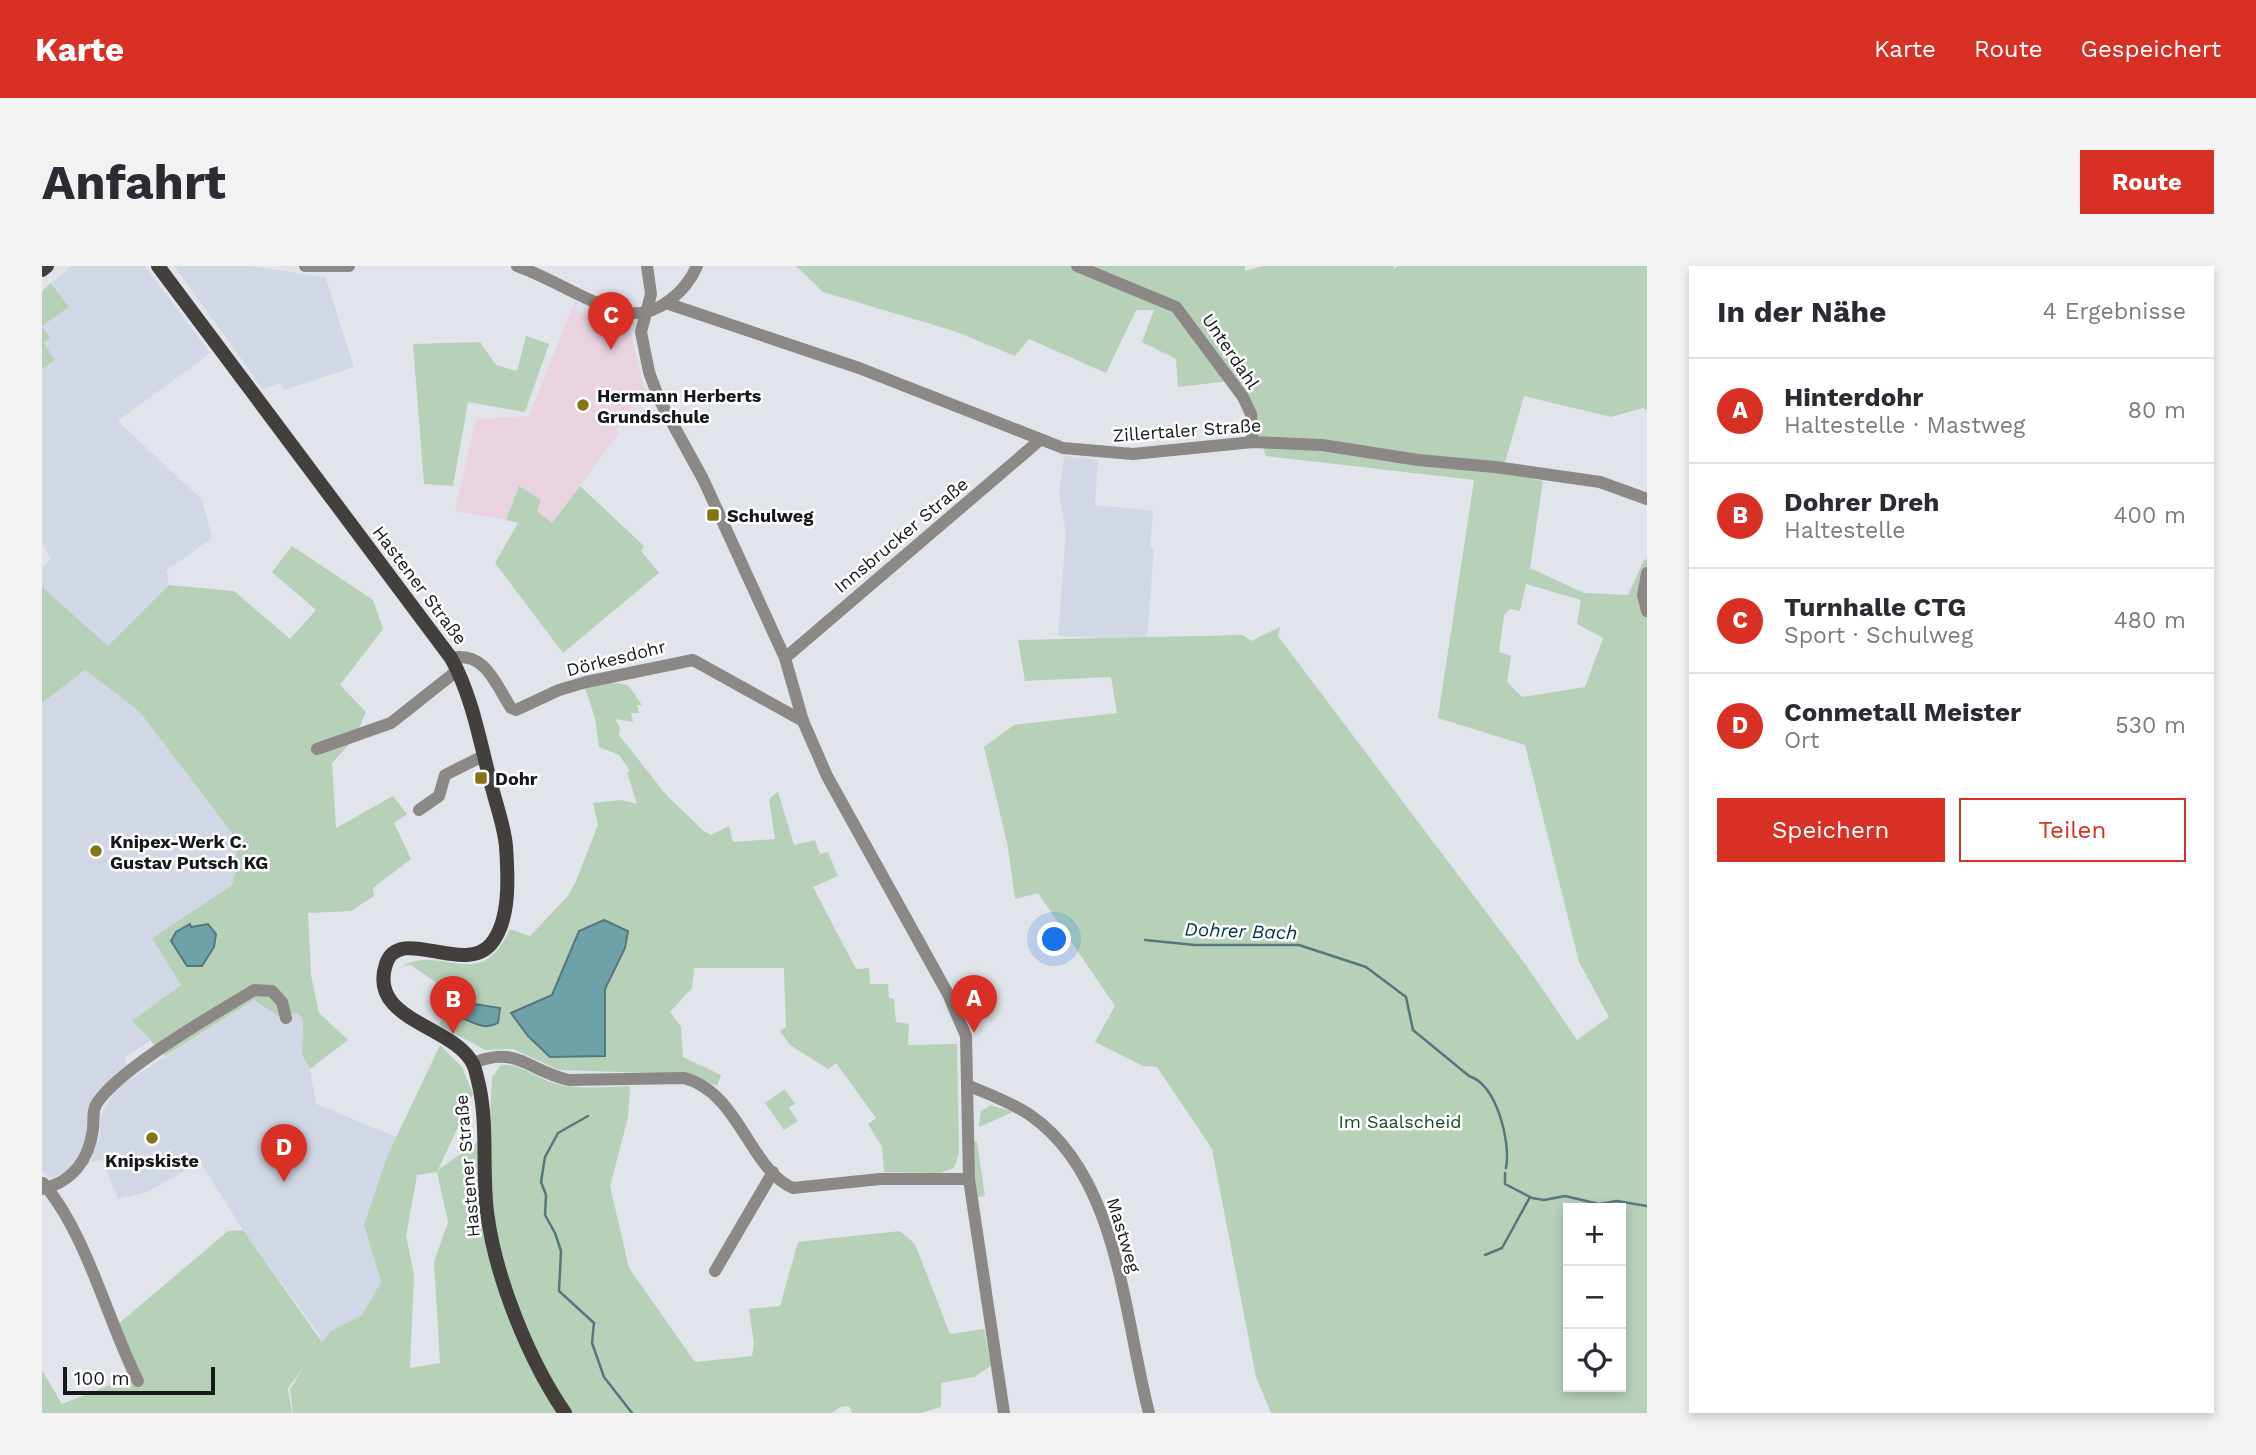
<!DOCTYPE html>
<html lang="de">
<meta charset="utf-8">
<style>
body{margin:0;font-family:"Work Sans",sans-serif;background:#f2f2f3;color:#2b2b33}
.controls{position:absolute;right:21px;bottom:21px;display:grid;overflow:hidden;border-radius:0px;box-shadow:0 4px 10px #0003}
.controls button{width:63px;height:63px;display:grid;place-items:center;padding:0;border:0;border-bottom:2px solid #e1e1e2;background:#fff;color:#2b2b33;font:35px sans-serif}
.scale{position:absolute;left:21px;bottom:18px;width:152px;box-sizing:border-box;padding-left:7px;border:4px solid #17181a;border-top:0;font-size:19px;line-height:24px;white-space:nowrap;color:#17181a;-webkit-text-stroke:5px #fff;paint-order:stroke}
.you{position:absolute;left:1013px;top:674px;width:24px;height:24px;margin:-18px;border:5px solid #fff;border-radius:50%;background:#1a73e8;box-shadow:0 0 0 10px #1a73e833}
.badge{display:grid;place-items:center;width:46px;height:46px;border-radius:50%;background:#d93025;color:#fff;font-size:23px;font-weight:700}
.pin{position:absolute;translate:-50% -58px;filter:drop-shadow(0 2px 4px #0008)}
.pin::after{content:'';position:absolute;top:37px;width:24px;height:21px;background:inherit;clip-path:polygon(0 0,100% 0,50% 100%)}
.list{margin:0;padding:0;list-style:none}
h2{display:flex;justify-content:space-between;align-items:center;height:91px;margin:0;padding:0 28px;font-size:30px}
h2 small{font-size:23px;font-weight:400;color:#7c7c81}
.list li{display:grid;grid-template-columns:46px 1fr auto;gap:21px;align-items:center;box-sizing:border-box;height:105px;padding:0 28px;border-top:2px solid #e1e1e2}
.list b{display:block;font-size:26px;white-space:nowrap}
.list p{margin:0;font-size:23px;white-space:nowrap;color:#7c7c81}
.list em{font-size:23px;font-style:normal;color:#7c7c81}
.actions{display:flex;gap:14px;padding:21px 28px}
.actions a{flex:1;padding:16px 0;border:2px solid #d93025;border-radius:0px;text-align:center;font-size:24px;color:#d93025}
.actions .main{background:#d93025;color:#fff}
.icon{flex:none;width:38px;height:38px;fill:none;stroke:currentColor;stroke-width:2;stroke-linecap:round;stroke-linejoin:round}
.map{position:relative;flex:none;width:1605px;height:1147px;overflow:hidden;border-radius:0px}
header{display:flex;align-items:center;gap:42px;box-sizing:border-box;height:98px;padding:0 35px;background:#d93025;color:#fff}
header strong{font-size:33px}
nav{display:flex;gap:38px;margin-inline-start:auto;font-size:24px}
.intro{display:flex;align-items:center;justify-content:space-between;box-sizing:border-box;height:168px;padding:0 42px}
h1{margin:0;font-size:49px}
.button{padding:18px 32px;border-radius:0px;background:#d93025;color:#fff;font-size:24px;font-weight:700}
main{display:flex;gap:42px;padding:0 42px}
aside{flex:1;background:#fff;border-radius:0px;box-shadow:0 4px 10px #0003}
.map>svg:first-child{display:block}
.built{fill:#d1d7e4}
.education{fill:#e9d3e0}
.green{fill:#b7d1b9;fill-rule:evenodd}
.water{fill:#6fa1aa;stroke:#55787f;stroke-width:2}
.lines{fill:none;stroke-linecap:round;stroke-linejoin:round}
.stream{stroke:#55787f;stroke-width:2.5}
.minor{stroke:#8b8886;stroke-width:12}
.major{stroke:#433f3c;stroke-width:14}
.poi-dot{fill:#827518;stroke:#fff;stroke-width:2.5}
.labels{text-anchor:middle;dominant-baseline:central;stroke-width:5;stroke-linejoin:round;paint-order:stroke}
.street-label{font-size:18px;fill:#17181a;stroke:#fff}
.poi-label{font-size:18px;font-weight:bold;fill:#17181a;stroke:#fff;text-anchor:start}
.park-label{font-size:18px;fill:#194a23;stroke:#fff}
.water-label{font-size:19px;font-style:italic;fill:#03353d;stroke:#fff}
</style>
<header>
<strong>Karte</strong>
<nav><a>Karte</a><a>Route</a><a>Gespeichert</a></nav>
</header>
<div class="intro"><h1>Anfahrt</h1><a class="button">Route</a></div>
<main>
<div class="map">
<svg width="1605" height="1147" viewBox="0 0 1605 1147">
<rect width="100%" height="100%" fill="#e1e4ea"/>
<g class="built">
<path d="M29,0H103L168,87L76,155L160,234L170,272L124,305L127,319L66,381L0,321V302L9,293L0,277V103L13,94L2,77L0,60L27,41L10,17Z"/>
<path d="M132,0H207L283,11L312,101L242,124L239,117L221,123Z"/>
<path d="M1022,190L1056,194L1053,239L1111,245L1108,281L1112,282L1105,374L1016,370L1024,267L1017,228Z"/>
<path d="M43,404L97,445L190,567L196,596L190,619L110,672L139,719L91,755L108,775L82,792L86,800L74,807L65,819L34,900L8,913L0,904V437Z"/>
<path d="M212,734L236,750L255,747L261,753L260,788L268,803L274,838L355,871L322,959L339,1017L320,1049L289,1065L280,1077L277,1068L201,964L158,896L105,926L76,933L60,894L49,896L58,868V851L75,822Z"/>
</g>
<path class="education" d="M533,35L536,37L533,44L549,51L553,44L587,61L603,124L574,163L577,167L510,257L494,245L476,221L464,254L413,245L434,153L487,150Z"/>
<g class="green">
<path d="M754,0H1203V5L1221,0H1352V3L1355,0H1605V144L1601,142L1569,151L1482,130L1460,207L1501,215L1488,302L1542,327L1586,329L1602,294L1605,293V1147H1229L1214,1111L1170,883L1115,801L1101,800L1053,776L1073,740L996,627L973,633L966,581L942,481L972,459L1075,447L1069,411L983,415L976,374L1201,369L1209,375L1238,361L1236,370L1484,699L1535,774L1567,751L1537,696L1483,479L1396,452L1432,214L1224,190L1200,118L1187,115L1136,121L1134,93L1100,76L1112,44H1094L1064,107L987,73L973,90L912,65L781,26ZM1484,318L1539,334L1535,358L1561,372L1543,421L1480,431L1465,416L1469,390L1457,386L1462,349L1468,343L1478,345ZM1526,942H1579V1121H1526Z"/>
<path d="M9,17L27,41L0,60L8,72L2,77L13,94L0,103V25Z"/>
<path d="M484,70L507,78L483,146L426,136L411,220L382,218L371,78L438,76L454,99L475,105Z"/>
<path d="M477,220L499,234L495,245L510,257L538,220L602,280L599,285L617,307L521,387L453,297L476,257L464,254Z"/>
<path d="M250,280L331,334L341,363L298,419L324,446L313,472L290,497L294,562L351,530L365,548L352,557L369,593L331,622L332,630L309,645L266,647L269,709L277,747L306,774L268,803L260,788L261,753L255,747L236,750L212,734L123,790L90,755L139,719L110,672L190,619L196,596L190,567L97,445L43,404L0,437V321L66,380L127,319L192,325L248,373L274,344L230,306ZM148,658L172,681L160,700Z"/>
<path d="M568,416L586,419L600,439H595L597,447H589L591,456L573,453L578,462L577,469L625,530L662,565L669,569L687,560L691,576L733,573L727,533L736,526L752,579L773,574L778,588L786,586L796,610L771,621L814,703L827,702L828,718H846L847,732L852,733L854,756L867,758L866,779L915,778L917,887L912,902L898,907L842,906L840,881L826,858L834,852L794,797L786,803L748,779L738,765L744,761L742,702H652L650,722L628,746L639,761L641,791L679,809L675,820L640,808L517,804L471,783L443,784L397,759L412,729L369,699L360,700C403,678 438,729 468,663L488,670L526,630L534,615L556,559L551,537L580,534L595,538L585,506L588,505L577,489L557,481L553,452L543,422Z"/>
<path d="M398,779L420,801L431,828L396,904L447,868L450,811L459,799C478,797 494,812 511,817C536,824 563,821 588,820L586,852L568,920L587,1002L653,1096L710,1090L712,1077L707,1043L738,1040L756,976L858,965L873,978L908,1068L942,1063L949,1100L932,1111L899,1117V1141L878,1147H810L807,1140L798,1141L790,1147H251L248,1123L262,1101L246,1122L250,1147H0V1104L20,1138L96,1108L75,1059L186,965L201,964L280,1076L289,1065L320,1049L339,1016L322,959L345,891ZM395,906L406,956L392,996L398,1097L368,1102L372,1008L364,970L375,909Z"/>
<path d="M743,823L753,838L747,842L756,855L742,864L723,837Z"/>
<path d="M949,839L971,846L937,861L939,845Z"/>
<path d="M935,875L943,930L935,931L929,876Z"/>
</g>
<g class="water">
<path d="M562,654L586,665L583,682L563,723V790L508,791L486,770L469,747L510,729L537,665Z"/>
<path d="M148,658L149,661L166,658L174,668L172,681L160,700H145L129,675L134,666Z"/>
<path d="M426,737L458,742L456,757C444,764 433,758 421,752Z"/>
</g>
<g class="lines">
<g class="stream">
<path d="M1103,674L1153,679H1257L1324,701L1364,731L1371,764L1427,810C1455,819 1469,876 1464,902"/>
<path d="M546,850L516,867L503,891L499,916L504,929L503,949L513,967L519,985L517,1025L552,1057L550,1077L562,1111L590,1147"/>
<path d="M1463,907V918L1490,932L1502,934L1523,930L1557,938L1575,935L1605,940"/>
<path d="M1443,989L1460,982L1488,931"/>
</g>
<g class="minor">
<path d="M263,0H307"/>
<path d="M475,0C506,10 558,44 587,47C617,50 644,25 655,0"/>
<path d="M605,0L609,28L599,66L607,106L617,133L661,213L743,392L761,455L785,510L906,728L924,770L927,913L962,1147"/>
<path d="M1035,0L1134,41L1201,131L1209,148L1211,176"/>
<path d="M624,37L817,102L1021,182L1091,188L1211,176L1280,179L1376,194L1453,201L1558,216L1605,233"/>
<path d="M1605,307L1601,329L1605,345"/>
<path d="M409,392C443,385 453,417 469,442L474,444L517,424L544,416L651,394L761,455"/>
<path d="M743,392L998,174"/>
<path d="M275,483L349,457L416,404"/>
<path d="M377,544L397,530L403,509L441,490"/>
<path d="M431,797C477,779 485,805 527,814L642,812C697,826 708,904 751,922L838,913H927"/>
<path d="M925,819C946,828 969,836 988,849C1077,910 1082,1052 1107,1147"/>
<path d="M1,917C45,968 65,1054 96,1115"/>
<path d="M0,923C30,916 47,894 51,863C52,854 50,844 55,837C79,801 173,748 212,724L230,725L240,736L244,752"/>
<path d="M673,1005L731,906"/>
</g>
<g class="major">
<path d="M116,0L409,392C430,429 438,476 449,518C454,538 462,559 464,580C466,609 469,654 449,678C422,710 357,658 344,698C325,755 412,759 431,798C434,804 435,812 437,819C446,860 440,904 445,946C453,1010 486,1093 523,1147"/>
<path d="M0,4L5,0"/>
</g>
</g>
<g class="poi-dot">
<circle cx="541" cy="139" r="7"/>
<rect x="664" y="242" width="14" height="14" rx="3.5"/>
<rect x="432" y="505" width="14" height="14" rx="3.5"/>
<circle cx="54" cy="585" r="7"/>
<circle cx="110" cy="872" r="7"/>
</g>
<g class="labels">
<g class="street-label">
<text transform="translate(1189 85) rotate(56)">Unterdahl</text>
<text transform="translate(1145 164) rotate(-4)">Zillertaler Straße</text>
<text transform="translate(859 269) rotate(-40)">Innsbrucker Straße</text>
<text transform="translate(378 319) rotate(53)">Hastener Straße</text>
<text transform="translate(574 392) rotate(-14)">Dörkesdohr</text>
<text transform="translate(425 900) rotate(-95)">Hastener Straße</text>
<text transform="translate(1082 969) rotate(73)">Mastweg</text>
</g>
<g class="poi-label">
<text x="555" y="129">Hermann Herberts<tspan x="555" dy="21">Grundschule</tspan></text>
<text x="685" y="249">Schulweg</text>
<text x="453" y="512">Dohr</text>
<text x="68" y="575">Knipex-Werk C.<tspan x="68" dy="21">Gustav Putsch KG</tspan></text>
<text x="110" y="894" text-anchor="middle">Knipskiste</text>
</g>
<g class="park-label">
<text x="1358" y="855">Im Saalscheid</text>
</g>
<g class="water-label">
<text transform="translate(1199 665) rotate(2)">Dohrer Bach</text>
</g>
</g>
</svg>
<div class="controls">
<button>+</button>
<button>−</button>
<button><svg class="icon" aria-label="locate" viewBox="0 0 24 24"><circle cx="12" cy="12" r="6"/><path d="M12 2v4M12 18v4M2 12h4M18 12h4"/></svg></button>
</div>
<div class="scale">100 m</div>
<div class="you"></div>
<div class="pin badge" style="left:932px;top:767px">A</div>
<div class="pin badge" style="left:411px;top:768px">B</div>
<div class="pin badge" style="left:569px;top:84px">C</div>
<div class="pin badge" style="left:242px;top:916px">D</div>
</div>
<aside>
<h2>In der Nähe<small>4 Ergebnisse</small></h2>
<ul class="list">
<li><span class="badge">A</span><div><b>Hinterdohr</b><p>Haltestelle · Mastweg</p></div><em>80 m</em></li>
<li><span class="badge">B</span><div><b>Dohrer Dreh</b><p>Haltestelle</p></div><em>400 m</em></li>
<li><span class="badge">C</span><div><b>Turnhalle CTG</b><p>Sport · Schulweg</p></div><em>480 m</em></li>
<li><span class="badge">D</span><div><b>Conmetall Meister</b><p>Ort</p></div><em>530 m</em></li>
</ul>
<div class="actions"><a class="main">Speichern</a><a>Teilen</a></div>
</aside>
</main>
